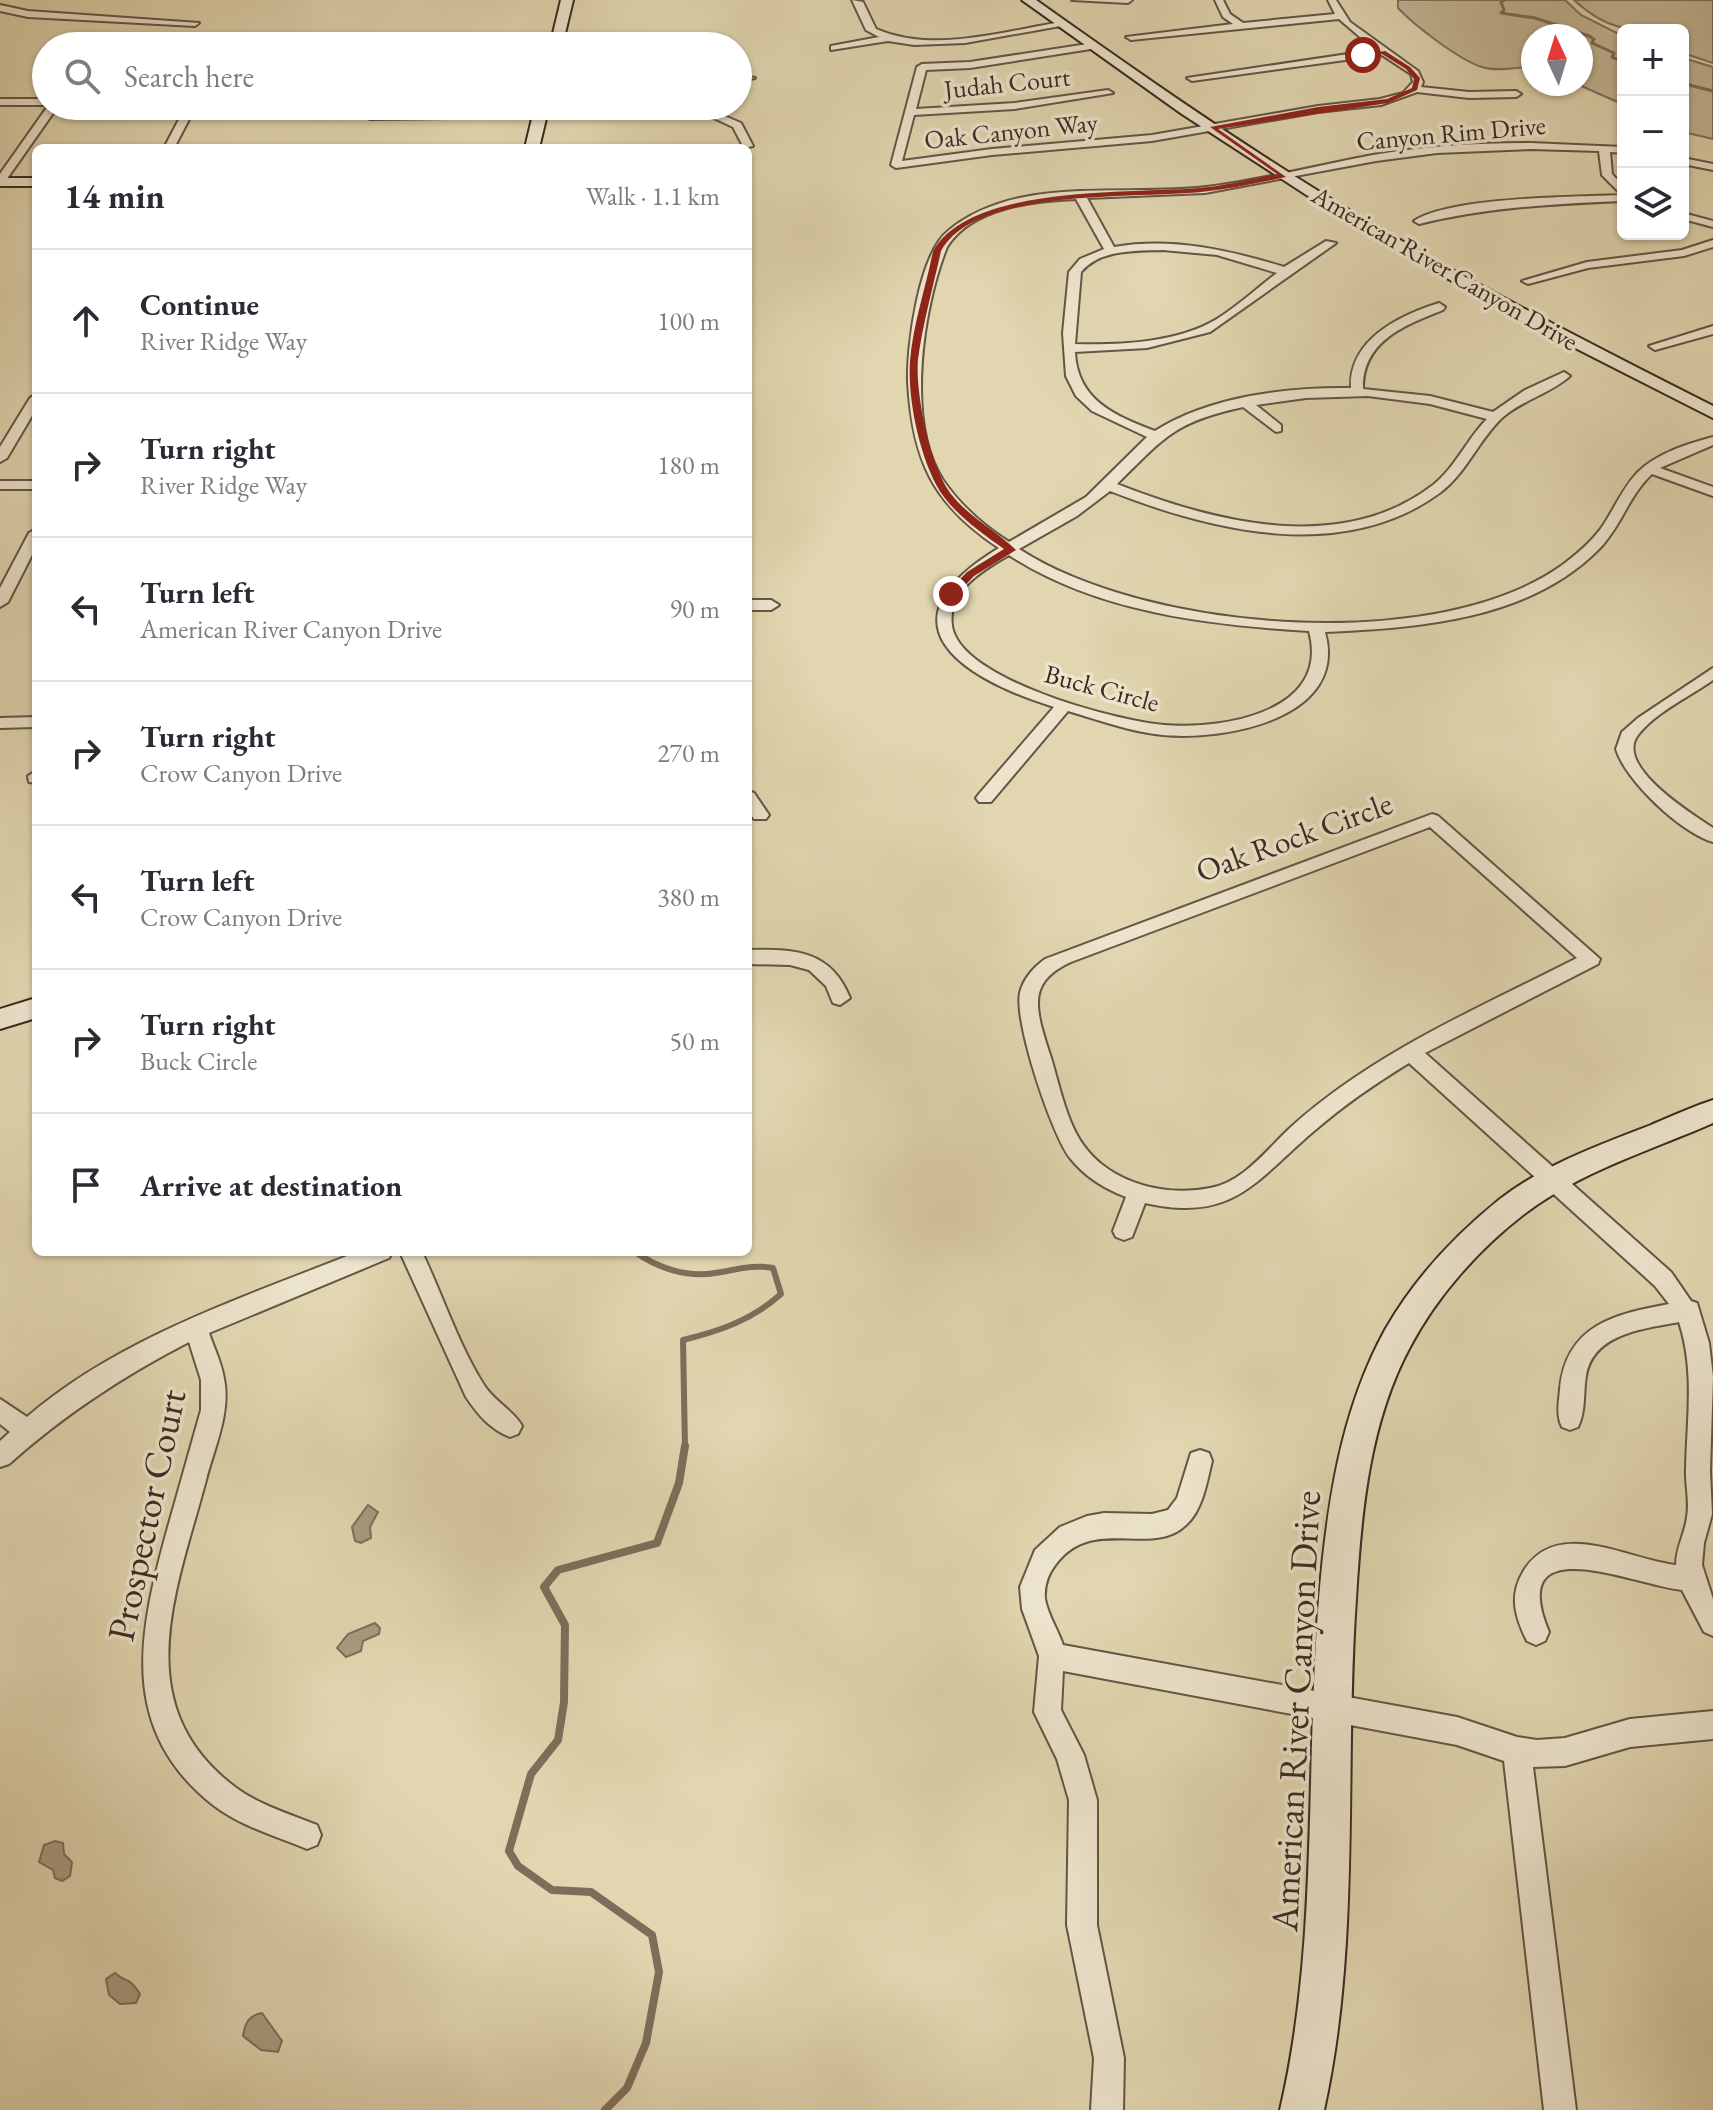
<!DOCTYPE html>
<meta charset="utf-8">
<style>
body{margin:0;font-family:"EB Garamond",serif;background:#f7f7f7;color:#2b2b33}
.controls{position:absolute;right:24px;top:24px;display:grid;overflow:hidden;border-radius:12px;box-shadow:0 2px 6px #0004}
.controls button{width:72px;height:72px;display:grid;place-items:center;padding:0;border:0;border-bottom:2px solid #e1e1e2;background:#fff;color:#2b2b33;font:40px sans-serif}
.compass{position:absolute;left:1521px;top:24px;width:72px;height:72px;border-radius:50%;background:#fff;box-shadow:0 2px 6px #0004;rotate:356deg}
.stop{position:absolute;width:24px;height:24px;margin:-18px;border:6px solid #8f2418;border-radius:50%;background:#fff}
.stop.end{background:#8f2418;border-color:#fff;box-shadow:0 2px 8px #0008}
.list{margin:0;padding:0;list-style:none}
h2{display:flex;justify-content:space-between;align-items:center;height:104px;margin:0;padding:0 32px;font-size:34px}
h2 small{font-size:26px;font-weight:400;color:#7c7c81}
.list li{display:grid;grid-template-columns:52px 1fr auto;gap:24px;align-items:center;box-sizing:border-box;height:144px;padding:0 32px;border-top:2px solid #e1e1e2}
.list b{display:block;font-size:30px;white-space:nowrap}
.list p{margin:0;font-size:26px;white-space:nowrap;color:#7c7c81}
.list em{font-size:26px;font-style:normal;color:#7c7c81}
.icon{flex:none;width:44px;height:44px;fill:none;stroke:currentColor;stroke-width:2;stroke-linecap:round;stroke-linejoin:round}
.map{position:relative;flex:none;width:1713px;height:2110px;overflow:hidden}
.search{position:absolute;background:#fff;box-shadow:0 2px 6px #0004;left:32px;top:32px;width:720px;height:88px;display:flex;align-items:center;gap:20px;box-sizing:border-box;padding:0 28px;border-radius:44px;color:#7c7c81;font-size:30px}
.panel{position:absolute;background:#fff;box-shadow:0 2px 6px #0004;left:32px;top:144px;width:720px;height:1112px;border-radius:12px}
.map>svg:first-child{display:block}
.green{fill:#c5b998;stroke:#80725e;stroke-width:2}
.water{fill:#a99c80;stroke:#7d6e5b;stroke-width:2}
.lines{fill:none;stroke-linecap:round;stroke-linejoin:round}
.stream-far2{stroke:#7d6e5b;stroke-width:3}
.stream-far1{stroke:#7d6e5b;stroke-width:6}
.stream{stroke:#7d6e5b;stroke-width:8}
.street-casing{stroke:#645546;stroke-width:4}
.secondary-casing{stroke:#3b2a23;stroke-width:4}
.street{fill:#ece4cc;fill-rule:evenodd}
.secondary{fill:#ece4cc;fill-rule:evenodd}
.route{fill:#8f2418}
.labels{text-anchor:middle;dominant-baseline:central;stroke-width:7;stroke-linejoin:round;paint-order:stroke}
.far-street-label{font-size:26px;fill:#3b2a23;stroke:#ece4cc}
.street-label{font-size:32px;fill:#3b2a23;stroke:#ece4cc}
.near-street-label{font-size:38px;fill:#3b2a23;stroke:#ece4cc}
</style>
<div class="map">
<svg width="1713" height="2110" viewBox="0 0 1713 2110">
<rect width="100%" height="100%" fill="#e1d6b0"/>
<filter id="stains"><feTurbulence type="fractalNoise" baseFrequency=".0025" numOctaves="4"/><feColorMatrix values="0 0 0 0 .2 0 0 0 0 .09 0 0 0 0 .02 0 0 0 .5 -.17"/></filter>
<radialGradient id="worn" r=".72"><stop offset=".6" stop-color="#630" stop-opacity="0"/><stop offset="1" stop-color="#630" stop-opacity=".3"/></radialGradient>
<g class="green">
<path d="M1398,0H1565L1581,15L1623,36V120L1622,104L1577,84H1581V36H1533V67C1518,67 1496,72 1482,67C1459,60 1414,25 1398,8Z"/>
<path d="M1574,0H1713V63L1683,53V30C1635,30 1612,35 1574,0Z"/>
<path d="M1683,58L1713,67V139L1683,132Z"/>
</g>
<g class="water">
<path d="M368,1505L378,1512L370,1527L371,1538L361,1543L355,1541L352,1527Z"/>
<path d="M375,1623L380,1628L379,1634L363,1641L361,1651L346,1657L337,1648L348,1634Z"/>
<path d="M55,1841L63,1843L64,1854L72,1862L70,1876L62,1881L55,1878L53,1870L39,1862L44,1845Z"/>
<path d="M115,1973C127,1984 128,1975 140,1994L136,2003L120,2004L109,1995L106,1979Z"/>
<path d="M262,2013L282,2041L278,2052L261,2050L243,2036C245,2023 249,2015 262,2013Z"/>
</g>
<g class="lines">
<g class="stream-far2">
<path d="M1505,0L1501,2L1504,10L1501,13L1535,18L1589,36L1594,39L1592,43L1614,53L1612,57L1623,62"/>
<path d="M1683,78L1689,85L1713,91"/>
</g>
<path class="stream-far1" d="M635,1252C658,1268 687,1278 715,1273C736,1270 752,1264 773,1268L781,1294C752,1320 720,1331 683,1340L685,1448"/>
<path class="stream" d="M605,2110L627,2088L646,2043L659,1972L652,1935L591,1892L552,1890L518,1866L509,1851L531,1774L558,1740L564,1702L565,1625L544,1587L558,1570L657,1543L679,1483L685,1446"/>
<defs>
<g id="street">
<path d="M852,0L863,2L876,29C934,54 1003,31 1062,22L1066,25L965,43L914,45L888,41L831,50V46L879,37L866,30Z"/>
<path d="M1072,0H1132L1128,3Z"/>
<path d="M1215,0H1223L1230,14L1243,23L1335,14L1328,0H1336L1350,22L1418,71L1423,82L1421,87L1469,92L1516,91L1521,94L1516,97L1469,98L1417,92L1381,105L1318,112L1152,141L992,155L896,168L891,165L917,67L922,64L970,62L1094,43L1097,48L970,68L926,70L916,109L1015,103L1108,90L1113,93L1015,109L914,115L902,161L992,149L1152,135L1318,106L1380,99L1403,93L1413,82L1411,74L1382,55L1192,81L1187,78L1375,50L1339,19L1131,40L1126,37L1233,24L1223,17Z"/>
<path d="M0,5L28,11L199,23L195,26L28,17L0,11Z"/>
<path d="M738,75L755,78L738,81Z"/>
<rect x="0" y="99" width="46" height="6"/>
<path d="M48,106H58L4,183L0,184V174Z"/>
<path d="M186,106H196L174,148H164Z"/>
<path d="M688,106H701L741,123L753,146L744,148L733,127Z"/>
<path d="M543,112L540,117L370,119L365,116L370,113Z"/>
<path d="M1531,143L1623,147V153L1610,152L1612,174L1623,186V201C1554,204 1487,207 1419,224L1414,221C1450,197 1574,197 1622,195L1602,175L1599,151L1531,149L1437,153L1376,161L1205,193L1087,198L1114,247C1172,237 1229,250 1284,267L1326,241L1336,243L1210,332L1147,348L1075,352C1077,400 1115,416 1155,431C1210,396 1288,387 1351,388C1349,340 1398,316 1439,303L1445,307L1443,310C1405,325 1362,341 1363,389L1430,396L1493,412L1525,390L1564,372L1570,376C1551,393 1523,400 1503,417C1479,439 1467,472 1441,492C1344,564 1212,531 1110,491L1077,516L1019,549C1145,631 1434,656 1561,566C1577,554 1593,541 1604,524C1615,507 1623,488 1637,473C1657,453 1687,444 1713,437V445L1660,468L1713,487V496L1652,474C1629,495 1621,527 1599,549C1529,620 1419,628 1325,632C1349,718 1226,741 1163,735C1131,732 1099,720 1068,711L991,802H979L976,798L979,794L1054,707C961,678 875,623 999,548C932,504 912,459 908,381C907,345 919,254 948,231C1017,174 1123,197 1206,187C1263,180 1318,165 1373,155C1425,146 1478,143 1531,143ZM1076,199L1104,249L1080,259L1069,272L1063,333L1066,376L1076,396L1092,411L1147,437L1086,497L1009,542C984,526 960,505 943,480C905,422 923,307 947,247C972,207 1033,201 1076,199ZM1163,250L1217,255L1277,273C1257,288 1238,306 1217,319C1177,343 1121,345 1075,344L1081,272C1100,249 1135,251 1163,250ZM1368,396L1430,404L1487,419C1467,439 1455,468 1433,485C1341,556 1214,522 1117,484C1165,437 1174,422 1243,407L1276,432L1281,431V425L1256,405L1306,398ZM1009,555C1096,612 1208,625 1309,631C1331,712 1223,730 1164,725C1117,721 960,680 952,626C947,591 983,570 1009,555Z"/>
<path d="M1683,158L1713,164V170L1683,164Z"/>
<path d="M1683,213L1713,221V227L1683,219Z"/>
<path d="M1713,240V247L1684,256L1588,268L1528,284L1522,281L1587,262L1682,250Z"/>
<path d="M1713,326V334L1655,350L1649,346Z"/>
<path d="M36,394V409L7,458L0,462V447L30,398Z"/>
<rect x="0" y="481" width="36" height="8"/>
<path d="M36,529V547L8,602L0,607V588L29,533Z"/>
<path d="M748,600H771L779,605L771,610H748Z"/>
<path d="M1713,668V680C1689,697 1656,712 1638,735C1614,766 1692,814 1713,828V842C1681,833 1625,780 1616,749L1622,732L1638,718Z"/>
<path d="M36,717V727L0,728V718Z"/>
<path d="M36,771V783L29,782L28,776Z"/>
<path d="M748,791L754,793L769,815L766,819H754L748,810Z"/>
<path d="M1432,814L1438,816L1600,959L1598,964L1425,1053L1671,1272L1691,1301L1697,1303L1709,1343L1713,1377L1710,1471L1712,1514L1704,1543L1702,1565L1713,1599V1636L1704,1632L1682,1590C1636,1586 1504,1525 1549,1632L1545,1641L1536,1645L1527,1641C1515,1617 1509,1596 1523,1572C1556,1516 1628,1560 1676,1565C1676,1547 1685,1534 1687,1517C1690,1501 1685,1484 1686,1468C1687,1418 1695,1371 1679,1322C1644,1329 1593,1333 1586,1376C1583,1393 1586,1411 1578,1427L1570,1430L1562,1427C1556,1415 1559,1402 1560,1389C1566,1325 1615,1314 1669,1304L1655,1286L1409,1063C1376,1083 1344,1105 1314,1131C1255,1181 1234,1223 1145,1203L1132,1237L1124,1240L1116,1237L1113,1231L1126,1197C1105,1189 1084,1176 1070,1158C1052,1135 1014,1022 1020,993C1023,979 1034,967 1045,959ZM1430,827L1577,958C1479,1008 1374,1052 1291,1127C1267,1149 1244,1182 1210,1188C1166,1197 1112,1184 1084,1146C1067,1123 1060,1088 1052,1061C1046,1041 1033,1010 1040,990C1045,976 1058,968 1071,962Z"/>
<path d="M748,950C794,949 831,950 850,998L840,1005L833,1003L826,986L809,970L790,965L748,964Z"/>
<path d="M357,1252H392L389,1258L209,1333C214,1348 222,1364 224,1379C231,1412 214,1449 206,1480C177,1589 126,1705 235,1787C259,1805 290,1814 317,1825L321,1835L317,1845L307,1849C276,1836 240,1826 213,1805C117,1729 139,1631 168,1527C179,1488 190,1449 201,1410V1380L189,1342C123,1376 64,1415 9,1464L0,1467V1441L10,1432L0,1424V1399L27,1417C120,1337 245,1297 357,1252Z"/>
<path d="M400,1252H422C442,1294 459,1346 484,1385C494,1401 515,1412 522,1426L518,1434L510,1437C490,1429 478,1415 466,1397Z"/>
<path d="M1200,1450L1209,1453L1212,1461C1207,1481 1203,1509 1187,1524C1152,1559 1094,1514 1056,1564C1048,1574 1044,1585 1045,1599C1048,1615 1058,1630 1063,1645L1457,1717L1517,1737L1537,1740L1565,1738L1630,1719L1713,1711V1739L1630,1747L1565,1766L1533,1767L1576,2110H1544L1504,1761L1457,1745L1063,1671L1061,1710L1084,1755L1097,1800V1925L1124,2058L1123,2110H1091L1094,2058L1067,1925L1069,1800L1057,1759L1034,1712L1039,1656L1022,1609L1020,1587L1035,1550L1060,1527L1087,1516L1104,1513L1152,1514L1168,1510L1177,1498L1191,1453Z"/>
</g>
<g id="secondary">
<path d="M561,0H573L562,46H550Z"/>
<path d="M1022,0H1036C1140,74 1245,147 1354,213C1471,283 1592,345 1713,406V418L1524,322L1345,220L1182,114Z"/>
<path d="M535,106H549L539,148H525Z"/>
<rect x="0" y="178" width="36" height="8"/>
<path d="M36,998V1018L0,1029V1009Z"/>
<path d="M1713,1100V1123C1649,1151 1579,1172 1523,1215C1478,1250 1437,1296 1410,1347C1369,1423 1361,1514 1356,1599C1344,1768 1361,1943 1324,2110H1280C1319,1944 1305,1768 1319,1598C1327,1507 1340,1412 1385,1330C1414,1279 1454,1236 1500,1199C1544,1165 1599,1145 1651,1125C1672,1116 1692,1107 1713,1100Z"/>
</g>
</defs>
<use href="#street" class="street-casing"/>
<use href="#secondary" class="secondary-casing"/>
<use href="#street" class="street"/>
<use href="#secondary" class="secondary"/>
</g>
<path class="route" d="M1385,51L1410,67L1420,78L1417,90L1388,103L1218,129L1286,177C1258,183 1229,189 1201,192C1136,199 976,187 941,251C933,287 923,323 918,359C915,393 930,467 951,494C969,517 995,530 1016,550L974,576L955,596H948V592L967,572L1004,549C983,534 960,518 944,497C921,466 907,399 910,361C913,324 926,287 933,251C971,184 1130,194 1199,188C1225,186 1251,179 1277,174L1210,127L1318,107L1387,99L1412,88L1414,79L1406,69L1382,54L1360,55Z"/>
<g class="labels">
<g class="far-street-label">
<text transform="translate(1007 83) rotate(-6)">Judah Court</text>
<text transform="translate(1011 131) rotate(-6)">Oak Canyon Way</text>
<text transform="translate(1451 133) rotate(-5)">Canyon Rim Drive</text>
<text transform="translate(1445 268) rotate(30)">American River Canyon Drive</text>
<text transform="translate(1102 688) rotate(15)">Buck Circle</text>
</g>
<g class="street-label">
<text transform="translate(1294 837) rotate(-20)">Oak Rock Circle</text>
</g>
<g class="near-street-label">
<text transform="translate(146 1515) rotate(-78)">Prospector Court</text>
<text transform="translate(1295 1711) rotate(-87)">American River Canyon Drive</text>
</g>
</g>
<rect width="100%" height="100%" filter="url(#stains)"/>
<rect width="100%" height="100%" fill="url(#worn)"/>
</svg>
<div class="controls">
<button>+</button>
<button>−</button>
<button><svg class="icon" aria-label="layers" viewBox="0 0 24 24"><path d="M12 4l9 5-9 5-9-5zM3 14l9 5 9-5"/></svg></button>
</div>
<svg class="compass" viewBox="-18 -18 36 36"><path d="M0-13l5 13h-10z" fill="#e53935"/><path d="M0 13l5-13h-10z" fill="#7c7c81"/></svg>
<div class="stop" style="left:1363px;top:55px"></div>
<div class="stop end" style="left:951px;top:594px"></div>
<div class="search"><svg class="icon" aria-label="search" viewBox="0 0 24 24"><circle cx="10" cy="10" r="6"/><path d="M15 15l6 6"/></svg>Search here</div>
<section class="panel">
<h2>14 min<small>Walk · 1.1 km</small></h2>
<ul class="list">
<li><svg class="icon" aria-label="ahead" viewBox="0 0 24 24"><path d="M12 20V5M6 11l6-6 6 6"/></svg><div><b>Continue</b><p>River Ridge Way</p></div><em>100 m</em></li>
<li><svg class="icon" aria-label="right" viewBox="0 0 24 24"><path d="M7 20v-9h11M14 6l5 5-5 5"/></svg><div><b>Turn right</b><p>River Ridge Way</p></div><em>180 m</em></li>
<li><svg class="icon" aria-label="left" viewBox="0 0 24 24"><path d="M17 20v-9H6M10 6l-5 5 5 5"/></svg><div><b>Turn left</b><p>American River Canyon Drive</p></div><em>90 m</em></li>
<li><svg class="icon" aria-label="right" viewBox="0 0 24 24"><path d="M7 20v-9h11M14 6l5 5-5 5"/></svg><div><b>Turn right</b><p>Crow Canyon Drive</p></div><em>270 m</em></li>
<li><svg class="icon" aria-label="left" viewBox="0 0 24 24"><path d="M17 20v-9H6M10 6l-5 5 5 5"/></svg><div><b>Turn left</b><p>Crow Canyon Drive</p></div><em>380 m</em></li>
<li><svg class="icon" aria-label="right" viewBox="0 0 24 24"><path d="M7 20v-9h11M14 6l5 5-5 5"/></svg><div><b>Turn right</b><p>Buck Circle</p></div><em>50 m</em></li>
<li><svg class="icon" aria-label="arrive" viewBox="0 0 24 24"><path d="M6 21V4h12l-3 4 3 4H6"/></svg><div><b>Arrive at destination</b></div></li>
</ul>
</section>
</div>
